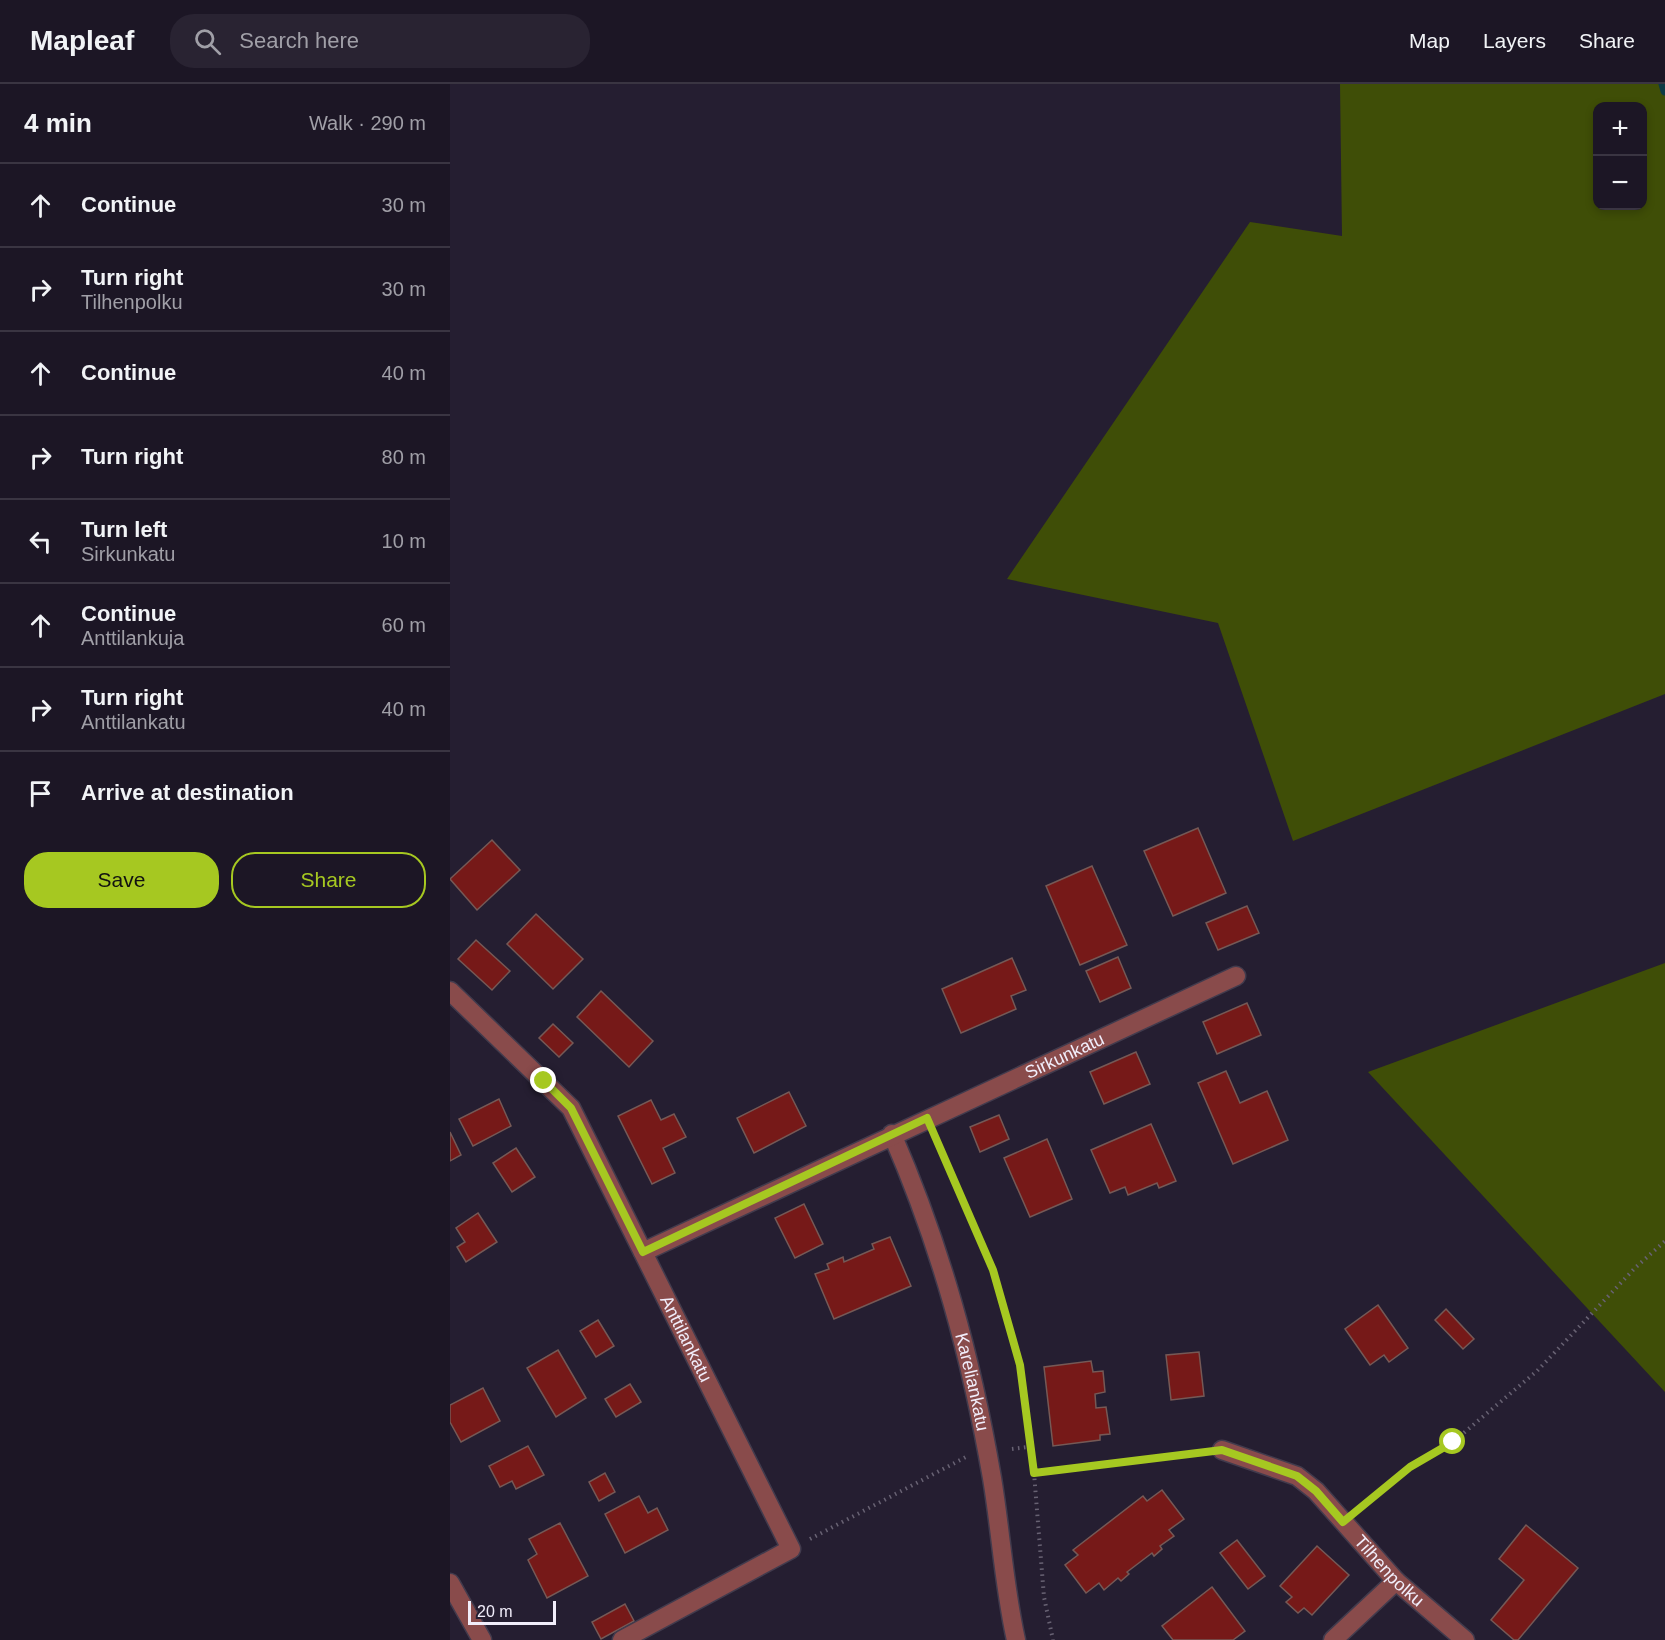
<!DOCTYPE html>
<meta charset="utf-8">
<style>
body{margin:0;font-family:Arial,sans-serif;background:#292332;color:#f1f3f6}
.controls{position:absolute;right:18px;top:18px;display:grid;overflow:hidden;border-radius:12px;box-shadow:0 3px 9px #0003}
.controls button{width:54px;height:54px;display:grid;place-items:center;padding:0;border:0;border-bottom:2px solid #3a3542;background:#1c1625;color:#f1f3f6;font:30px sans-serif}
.scale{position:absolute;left:18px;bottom:15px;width:88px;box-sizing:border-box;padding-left:6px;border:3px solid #f1edfa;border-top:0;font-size:16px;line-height:21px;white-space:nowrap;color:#f1edfa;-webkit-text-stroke:4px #251e31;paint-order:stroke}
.stop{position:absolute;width:18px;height:18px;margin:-14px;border:4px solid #a6c821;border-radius:50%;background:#fff}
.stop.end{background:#a6c821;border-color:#fff;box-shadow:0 2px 6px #0008}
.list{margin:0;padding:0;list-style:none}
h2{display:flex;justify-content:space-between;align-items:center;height:78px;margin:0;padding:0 24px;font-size:26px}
h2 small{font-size:20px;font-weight:400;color:#a09fa7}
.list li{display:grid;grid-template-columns:39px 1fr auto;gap:18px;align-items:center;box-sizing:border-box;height:84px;padding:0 24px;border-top:2px solid #3a3542}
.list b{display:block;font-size:22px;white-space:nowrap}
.list p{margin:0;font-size:20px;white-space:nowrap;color:#a09fa7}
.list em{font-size:20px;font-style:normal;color:#a09fa7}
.actions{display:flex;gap:12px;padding:18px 24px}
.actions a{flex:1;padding:14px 0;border:2px solid #a6c821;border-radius:24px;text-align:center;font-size:21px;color:#a6c821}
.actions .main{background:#a6c821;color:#111}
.icon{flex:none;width:33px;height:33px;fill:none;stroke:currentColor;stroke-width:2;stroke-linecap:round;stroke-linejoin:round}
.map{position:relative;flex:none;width:1215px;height:1556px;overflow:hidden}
header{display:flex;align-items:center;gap:36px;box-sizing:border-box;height:84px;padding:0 30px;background:#1c1625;border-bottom:2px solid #3a3542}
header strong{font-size:28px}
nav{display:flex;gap:33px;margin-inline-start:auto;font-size:21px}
.search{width:420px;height:54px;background:#292332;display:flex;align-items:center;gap:15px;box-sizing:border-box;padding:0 21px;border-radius:24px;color:#a09fa7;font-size:22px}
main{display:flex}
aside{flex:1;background:#1c1625}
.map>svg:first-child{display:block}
.green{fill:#3f4e07;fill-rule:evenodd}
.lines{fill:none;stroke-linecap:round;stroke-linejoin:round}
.stream{stroke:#0d3a45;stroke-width:9}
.building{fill:#761918;stroke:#755956;stroke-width:1.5}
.minor-casing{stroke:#423b4d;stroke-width:21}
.path{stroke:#686273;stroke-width:4;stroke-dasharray:1.5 4.5;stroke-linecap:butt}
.minor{stroke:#894b4b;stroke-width:18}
.route{stroke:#a6c821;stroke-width:8}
.labels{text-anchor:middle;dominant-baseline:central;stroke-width:5;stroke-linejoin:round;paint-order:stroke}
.street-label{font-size:18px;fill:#f1edfa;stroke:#251e31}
</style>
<header>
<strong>Mapleaf</strong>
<div class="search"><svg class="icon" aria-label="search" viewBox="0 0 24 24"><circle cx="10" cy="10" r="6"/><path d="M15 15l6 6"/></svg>Search here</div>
<nav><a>Map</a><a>Layers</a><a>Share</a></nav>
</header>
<main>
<aside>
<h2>4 min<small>Walk · 290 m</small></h2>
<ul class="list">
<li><svg class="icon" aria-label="ahead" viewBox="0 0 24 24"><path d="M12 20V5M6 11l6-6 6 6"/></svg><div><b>Continue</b></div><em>30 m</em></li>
<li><svg class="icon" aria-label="right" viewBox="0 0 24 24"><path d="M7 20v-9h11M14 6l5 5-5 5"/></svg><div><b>Turn right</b><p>Tilhenpolku</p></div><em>30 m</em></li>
<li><svg class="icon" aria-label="ahead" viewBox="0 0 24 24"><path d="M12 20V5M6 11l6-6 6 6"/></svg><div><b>Continue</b></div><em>40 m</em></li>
<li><svg class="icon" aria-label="right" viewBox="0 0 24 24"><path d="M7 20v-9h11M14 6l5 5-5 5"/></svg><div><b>Turn right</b></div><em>80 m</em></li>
<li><svg class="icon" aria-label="left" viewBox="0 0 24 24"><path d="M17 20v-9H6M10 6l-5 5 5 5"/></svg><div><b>Turn left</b><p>Sirkunkatu</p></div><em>10 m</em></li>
<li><svg class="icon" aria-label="ahead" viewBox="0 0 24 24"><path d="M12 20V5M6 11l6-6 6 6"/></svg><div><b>Continue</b><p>Anttilankuja</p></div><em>60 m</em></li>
<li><svg class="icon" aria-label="right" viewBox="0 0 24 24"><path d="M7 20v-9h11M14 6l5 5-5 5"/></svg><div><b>Turn right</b><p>Anttilankatu</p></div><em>40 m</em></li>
<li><svg class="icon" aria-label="arrive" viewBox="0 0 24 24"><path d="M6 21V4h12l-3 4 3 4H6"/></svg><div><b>Arrive at destination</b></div></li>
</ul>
<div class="actions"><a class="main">Save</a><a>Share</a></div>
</aside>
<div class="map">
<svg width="1215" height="1556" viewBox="0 0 1215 1556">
<rect width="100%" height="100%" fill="#251e31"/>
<g class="green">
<path d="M890,0H1215V610L843,757L768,539L557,495L800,138L892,152ZM1192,22V122H1148V22Z"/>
<path d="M1215,879V1308L918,988Z"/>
</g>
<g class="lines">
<path class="stream" d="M1213,0L1215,7"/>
</g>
<g class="building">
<path d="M748,744L776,809L723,832L694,767Z"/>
<path d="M42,756L70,786L27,826L0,795Z"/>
<path d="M642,782L677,861L630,881L596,802Z"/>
<path d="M797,822L809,849L768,866L756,839Z"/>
<path d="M86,830L133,875L103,905L57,860Z"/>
<path d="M26,856L60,887L42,906L8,875Z"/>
<path d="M668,873L681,904L650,918L636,887Z"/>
<path d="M562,874L576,906L561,912L566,925L511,949L492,905Z"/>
<path d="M151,907L203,957L179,983L127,933Z"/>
<path d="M797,919L811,951L767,970L753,938Z"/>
<path d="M103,940L123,959L109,973L89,954Z"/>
<path d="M686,968L700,1000L654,1020L640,988Z"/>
<path d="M776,987L790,1019L817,1007L838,1056L783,1080L748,999Z"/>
<path d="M339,1008L356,1042L304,1069L287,1034Z"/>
<path d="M49,1015L61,1042L23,1062L9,1035Z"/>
<path d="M201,1016L211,1036L224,1030L236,1053L213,1064L225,1089L202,1100L168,1032Z"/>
<path d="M549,1031L559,1055L530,1068L520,1043Z"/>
<path d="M701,1040L726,1097L709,1104L707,1099L678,1111L675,1103L660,1109L641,1066Z"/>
<path d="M0,1048L11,1071L0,1077Z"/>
<path d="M597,1055L622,1115L580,1133L554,1074Z"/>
<path d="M66,1064L85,1093L62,1108L43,1079Z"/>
<path d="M354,1120L373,1160L345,1174L325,1134Z"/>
<path d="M28,1129L47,1158L16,1178L7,1163L15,1158L6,1144Z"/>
<path d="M440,1153L461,1202L384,1235L365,1190L379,1185L377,1180L393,1173L394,1178L424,1165L422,1160Z"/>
<path d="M928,1221L958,1264L939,1278L934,1271L920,1281L895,1245Z"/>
<path d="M996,1225L1024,1255L1013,1265L985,1236Z"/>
<path d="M148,1236L164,1262L146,1273L130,1247Z"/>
<path d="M108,1266L136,1314L106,1333L77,1284Z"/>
<path d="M749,1268L754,1312L721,1316L716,1271Z"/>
<path d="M641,1277L643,1288L653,1287L655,1308L645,1310L646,1324L656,1323L660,1350L650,1351V1356L603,1362L594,1283Z"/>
<path d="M180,1300L191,1318L166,1333L155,1315Z"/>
<path d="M33,1304L50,1337L11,1358L0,1338V1321Z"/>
<path d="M78,1362L94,1391L66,1405L62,1397L50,1403L39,1382Z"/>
<path d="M155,1389L165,1408L149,1417L139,1398Z"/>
<path d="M712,1406L734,1435L719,1446L724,1452L710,1462L712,1465L704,1472L702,1469L677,1488L679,1490L671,1497L668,1494L654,1506L649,1499L636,1509L615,1481L628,1471L623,1466L693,1412L697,1417Z"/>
<path d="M189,1412L198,1429L207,1424L218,1446L175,1469L155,1430Z"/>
<path d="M110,1439L138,1492L97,1514L78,1476L87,1470L79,1455Z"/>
<path d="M1076,1441L1128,1484L1068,1556H1064L1041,1536L1074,1496L1049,1475Z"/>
<path d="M787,1456L815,1492L798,1505L770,1469Z"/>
<path d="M867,1462L899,1491L862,1531L854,1524L848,1529L836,1518L842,1513L830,1502Z"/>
<path d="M762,1503L795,1547L783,1556H723L712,1542Z"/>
<path d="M175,1520L184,1537L151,1555L142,1538Z"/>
</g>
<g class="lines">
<defs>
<g id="minor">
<path id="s1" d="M0,907L121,1024L341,1465L172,1556"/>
<path id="s2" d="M442,1050C491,1163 521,1273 542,1394C551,1448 554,1503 566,1556"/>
<path id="s3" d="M193,1168L786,892"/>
<path id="s4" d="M772,1366L847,1392L866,1407L946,1497L1015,1556"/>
<path d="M0,1499L32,1556"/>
<path d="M883,1556L946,1497"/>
</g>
</defs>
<use href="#minor" class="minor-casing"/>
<g class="path">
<path d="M487,1057L543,1186L570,1281L584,1389L594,1513L603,1556"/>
<path d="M562,1365L578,1363"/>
<path d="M584,1389L750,1369"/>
<path d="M912,1422L960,1383L1003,1358L1087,1287L1186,1183L1215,1157"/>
<path d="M360,1455L516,1373"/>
</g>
<use href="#minor" class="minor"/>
</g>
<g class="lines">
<path class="route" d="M94,997L121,1024L193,1168L477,1034L543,1186L570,1281L584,1389L772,1366L847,1392L866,1407L893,1438L960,1383L1003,1358"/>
</g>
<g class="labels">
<g class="street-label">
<text stroke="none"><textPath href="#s3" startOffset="465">Sirkunkatu</textPath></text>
<text stroke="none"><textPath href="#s1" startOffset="426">Anttilankatu</textPath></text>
<text stroke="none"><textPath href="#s2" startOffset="261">Kareliankatu</textPath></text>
<text stroke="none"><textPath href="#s4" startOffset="212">Tilhenpolku</textPath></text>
</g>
</g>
</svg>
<div class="controls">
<button>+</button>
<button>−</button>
</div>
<div class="scale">20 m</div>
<div class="stop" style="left:1003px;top:1358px"></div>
<div class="stop end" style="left:94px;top:997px"></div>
</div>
</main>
